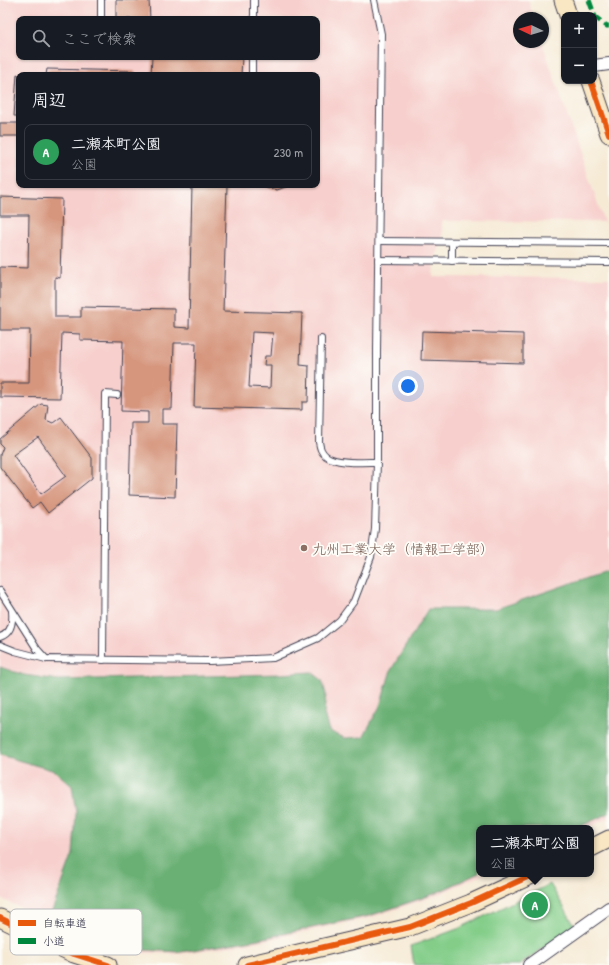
<!DOCTYPE html>
<html lang="ja">
<meta charset="utf-8">
<style>
body{margin:0;font-family:"Patrick Hand","Klee One",sans-serif;background:#242831;color:#f1f3f6}
.controls{position:absolute;right:12px;top:12px;display:grid;overflow:hidden;border-radius:8px;box-shadow:0 1px 3px #0004}
.controls button{width:36px;height:36px;display:grid;place-items:center;padding:0;border:0;border-bottom:1px solid #363941;background:#171b24;color:#f1f3f6;font:20px sans-serif}
.compass{position:absolute;left:513px;top:12px;width:36px;height:36px;border-radius:50%;background:#171b24;box-shadow:0 1px 3px #0004;rotate:274deg}
.you{position:absolute;left:408px;top:386px;width:14px;height:14px;margin:-10px;border:3px solid #fff;border-radius:50%;background:#1a73e8;box-shadow:0 0 0 6px #1a73e833}
.badge{display:grid;place-items:center;width:26px;height:26px;border-radius:50%;background:#1f6fb2;color:#fff;font-size:13px;font-weight:700}
.pin{position:absolute;translate:-50% -50%;border:2px solid #fff;box-shadow:0 1px 4px #0006}
.popup{position:absolute;left:476px;top:825px;width:118px;height:52px;box-sizing:border-box;display:grid;place-content:center;border-radius:8px;background:#171b24;filter:drop-shadow(0 1px 3px #0005);font-size:13px;white-space:nowrap;color:#9ea1a6}
.popup b{font-size:15px;color:#f1f3f6}
.popup::after{content:'';position:absolute;left:50%;top:100%;margin-left:-8px;border:8px solid transparent;border-top-color:#171b24}
.list{margin:0;padding:0;list-style:none}
h2{display:flex;justify-content:space-between;align-items:center;height:52px;margin:0;padding:0 16px;font-size:17px}
h2 small{font-size:13px;font-weight:400;color:#9ea1a6}
.list li{display:grid;grid-template-columns:26px 1fr auto;gap:12px;align-items:center;box-sizing:border-box;height:56px;margin:0 8px 8px;padding:0 8px;border:1px solid #363941;border-radius:8px}
.list b{display:block;font-size:15px;white-space:nowrap}
.list p{margin:0;font-size:13px;white-space:nowrap;color:#9ea1a6}
.list em{font-size:13px;font-style:normal;color:#9ea1a6}
.icon{flex:none;width:22px;height:22px;fill:none;stroke:currentColor;stroke-width:2;stroke-linecap:round;stroke-linejoin:round}
.map{position:relative;flex:none;width:609px;height:965px;overflow:hidden}
.search{position:absolute;background:#171b24;box-shadow:0 1px 3px #0004;left:16px;top:16px;width:304px;height:44px;display:flex;align-items:center;gap:10px;box-sizing:border-box;padding:0 14px;border-radius:8px;color:#9ea1a6;font-size:15px}
.panel{position:absolute;background:#171b24;box-shadow:0 1px 3px #0004;left:16px;top:72px;width:304px;height:116px;border-radius:8px}
.map>svg:first-child{display:block}
.built{fill:#f7d0cd;fill-rule:evenodd}
.green{fill:#83cd89;stroke:#527862}
.forest{fill:#6ab075;stroke:#466958}
.building{fill:#d6957d;fill-rule:evenodd}
.lines{fill:none;stroke-linecap:round;stroke-linejoin:round}
.lane-casing{stroke:#424052;stroke-width:8}
.street-casing{stroke:#424052;stroke-width:14}
.secondary-casing{stroke:#424052;stroke-width:19}
.lane{stroke:#fff;stroke-width:6}
.street{stroke:#fff;stroke-width:12}
.secondary{stroke:#f9e7c3;stroke-width:17}
.quiet{stroke:#00873e;stroke-width:5;stroke-dasharray:10 5;stroke-linecap:butt}
.cycleway-casing{stroke:#fdfcf7;stroke-width:8}
.cycleway{stroke:#e8590c;stroke-width:6}
.education-dot{fill:#8d6e63;stroke:#fdfcf7;stroke-width:1.5}
.labels{text-anchor:middle;dominant-baseline:central;stroke-width:3.5;stroke-linejoin:round;paint-order:stroke}
.education-label{font-size:14px;fill:#785e54;stroke:#fdfcf7;text-anchor:start}
.key{fill:#fdfcf7;stroke:#bbbbbf;stroke-width:1}
.key-label{font-size:11px;fill:#22223b}
</style>
<div class="map">
<svg width="609" height="965" viewBox="0 0 609 965">
<rect width="100%" height="100%" fill="#fdfcf7"/>
<filter id="ink" filterUnits="userSpaceOnUse"><feTurbulence type="fractalNoise" baseFrequency=".025" numOctaves="2"/><feDisplacementMap in="SourceGraphic" scale="8" xChannelSelector="R" yChannelSelector="G"/><feConvolveMatrix kernelMatrix="1 2 1 2 8 2 1 2 1" color-interpolation-filters="sRGB"/></filter>
<filter id="wash" filterUnits="userSpaceOnUse"><feTurbulence type="fractalNoise" baseFrequency=".012" numOctaves="4" result="noise"/><feDisplacementMap in="SourceGraphic" scale="16" xChannelSelector="R" yChannelSelector="G"/><feGaussianBlur stdDeviation="0.9" result="paint"/><feColorMatrix in="noise" values="0 0 0 0 0 0 0 0 0 0 0 0 0 0 0 0 0 1.4 0 .05"/><feComposite in="paint" operator="in"/></filter>
<g filter="url(#wash)">
<rect width="100%" height="100%" fill="#f6ead5"/>
<path class="built" d="M0,0H528L534,18H519V42H542L604,222L442,221V242L434,261L433,277L609,278V818L586,828H479V874H484L435,896L370,918L261,941L181,954L144,953L103,942L54,923L0,898ZM19,19H317V57H19ZM19,75H317V185H19Z"/>
<path class="green" d="M550,884L575,926L519,965H414L411,946L460,928Z"/>
<path class="forest" d="M609,570V813L577,828H479V873L434,894L369,916L259,939L181,952L142,950L104,938L54,918L52,911L73,854L76,813L72,786L55,771L0,755V667L24,675L59,680L280,674L312,672L322,680L326,694L324,714L329,731L345,738L363,737L380,706L391,670L428,609H496Z"/>
<g id="blocks">
<g class="building">
<path d="M116,0H149L150,19H116Z"/>
<path d="M152,57H242L241,75H151Z"/>
<path d="M47,69L135,71L134,75H46Z"/>
<path d="M17,74L19,75V116H14Z"/>
<rect x="0" y="123" width="19" height="13"/>
<path d="M192,185H227L223,311L302,313L300,365L309,366L308,402H302V410L194,407L196,343H174L172,409H162V424H177L175,497L129,495L131,423H148V412L121,411L123,341L80,340V334L62,333L60,398L0,397V383H29L30,330H0V267L28,268L29,215H0V197L62,199L60,278L55,277V317H81V307L174,309V327L189,328ZM252,332L273,333L271,356H265L264,365H271L270,388L249,387Z"/>
<path d="M262,185H291L277,190L266,187Z"/>
<path d="M422,331L523,334V363L421,360Z"/>
<path d="M41,404L48,405L46,420L53,423L61,417L92,458V478L48,513L40,502L32,508L0,467V455L3,447L0,444V439ZM38,437L66,476L41,494L13,455Z"/>
</g>
</g>
</g>
<g filter="url(#ink)">
<use href="#blocks" fill-opacity="0" stroke="#424052" stroke-width="1"/>
<g class="lines">
<defs>
<g id="lane">
<path d="M101,19V0"/>
<path d="M254,19V0"/>
<path d="M252,75V57"/>
<path d="M379,241L609,243"/>
<path d="M378,260L609,262"/>
<path d="M452,261V242"/>
<path d="M321,339L319,442C320,448 321,452 326,456C336,464 364,462 377,462"/>
<path d="M0,591L37,649L46,659"/>
<path d="M0,637C12,633 13,622 12,611"/>
<path d="M0,645L15,651L46,659L210,661L273,658L318,638L340,620L354,601L371,557L375,529L377,462V350L381,34L374,0"/>
<path d="M103,660L105,394L117,395"/>
</g>
<g id="street">
<path d="M594,66L609,64"/>
<path d="M529,965L609,908"/>
</g>
<g id="secondary">
<path d="M563,0L568,15"/>
<path d="M591,81L609,134"/>
<path d="M591,848L609,839"/>
<path d="M0,918L74,954L108,965"/>
<path d="M247,965L410,927L471,903L534,874"/>
</g>
</defs>
<use href="#lane" class="lane-casing"/>
<use href="#street" class="street-casing"/>
<use href="#secondary" class="secondary-casing"/>
<use href="#lane" class="lane"/>
<use href="#street" class="street"/>
<use href="#secondary" class="secondary"/>
<path class="quiet" d="M589,0L595,17L607,26H609"/>
<defs>
<g id="cycleway">
<path d="M591,81L609,134"/>
<path d="M0,918L74,954L108,965"/>
<path d="M247,965L410,927L471,903L534,874"/>
</g>
</defs>
<use href="#cycleway" class="cycleway-casing"/>
<use href="#cycleway" class="cycleway"/>
</g>
</g>
<circle class="education-dot" cx="304" cy="548" r="4"/>
<g class="labels">
<g class="education-label">
<text x="312" y="548">九州工業大学（情報工学部）</text>
</g>
</g>
<rect x="10" y="909" width="132" height="46" rx="6" class="key"/>
<rect x="18" y="920" width="18" height="6" fill="#e8590c"/>
<rect x="18" y="938" width="18" height="6" fill="#00873e"/>
<g class="key-label">
<text x="43" y="927">自転車道</text>
<text x="43" y="945">小道</text>
</g>
</svg>
<div class="controls">
<button>+</button>
<button>−</button>
</div>
<svg class="compass" viewBox="-18 -18 36 36"><path d="M0-13l5 13h-10z" fill="#e53935"/><path d="M0 13l5-13h-10z" fill="#9ea1a6"/></svg>
<div class="you"></div>
<div class="pin badge" style="left:535px;top:905px;background:#2e9e5b">A</div>
<div class="popup"><b>二瀬本町公園</b>公園</div>
<div class="search"><svg class="icon" aria-label="search" viewBox="0 0 24 24"><circle cx="10" cy="10" r="6"/><path d="M15 15l6 6"/></svg>ここで検索</div>
<section class="panel">
<h2>周辺<small></small></h2>
<ul class="list">
<li><span class="badge" style="background:#2e9e5b">A</span><div><b>二瀬本町公園</b><p>公園</p></div><em>230 m</em></li>
</ul>
</section>
</div>
